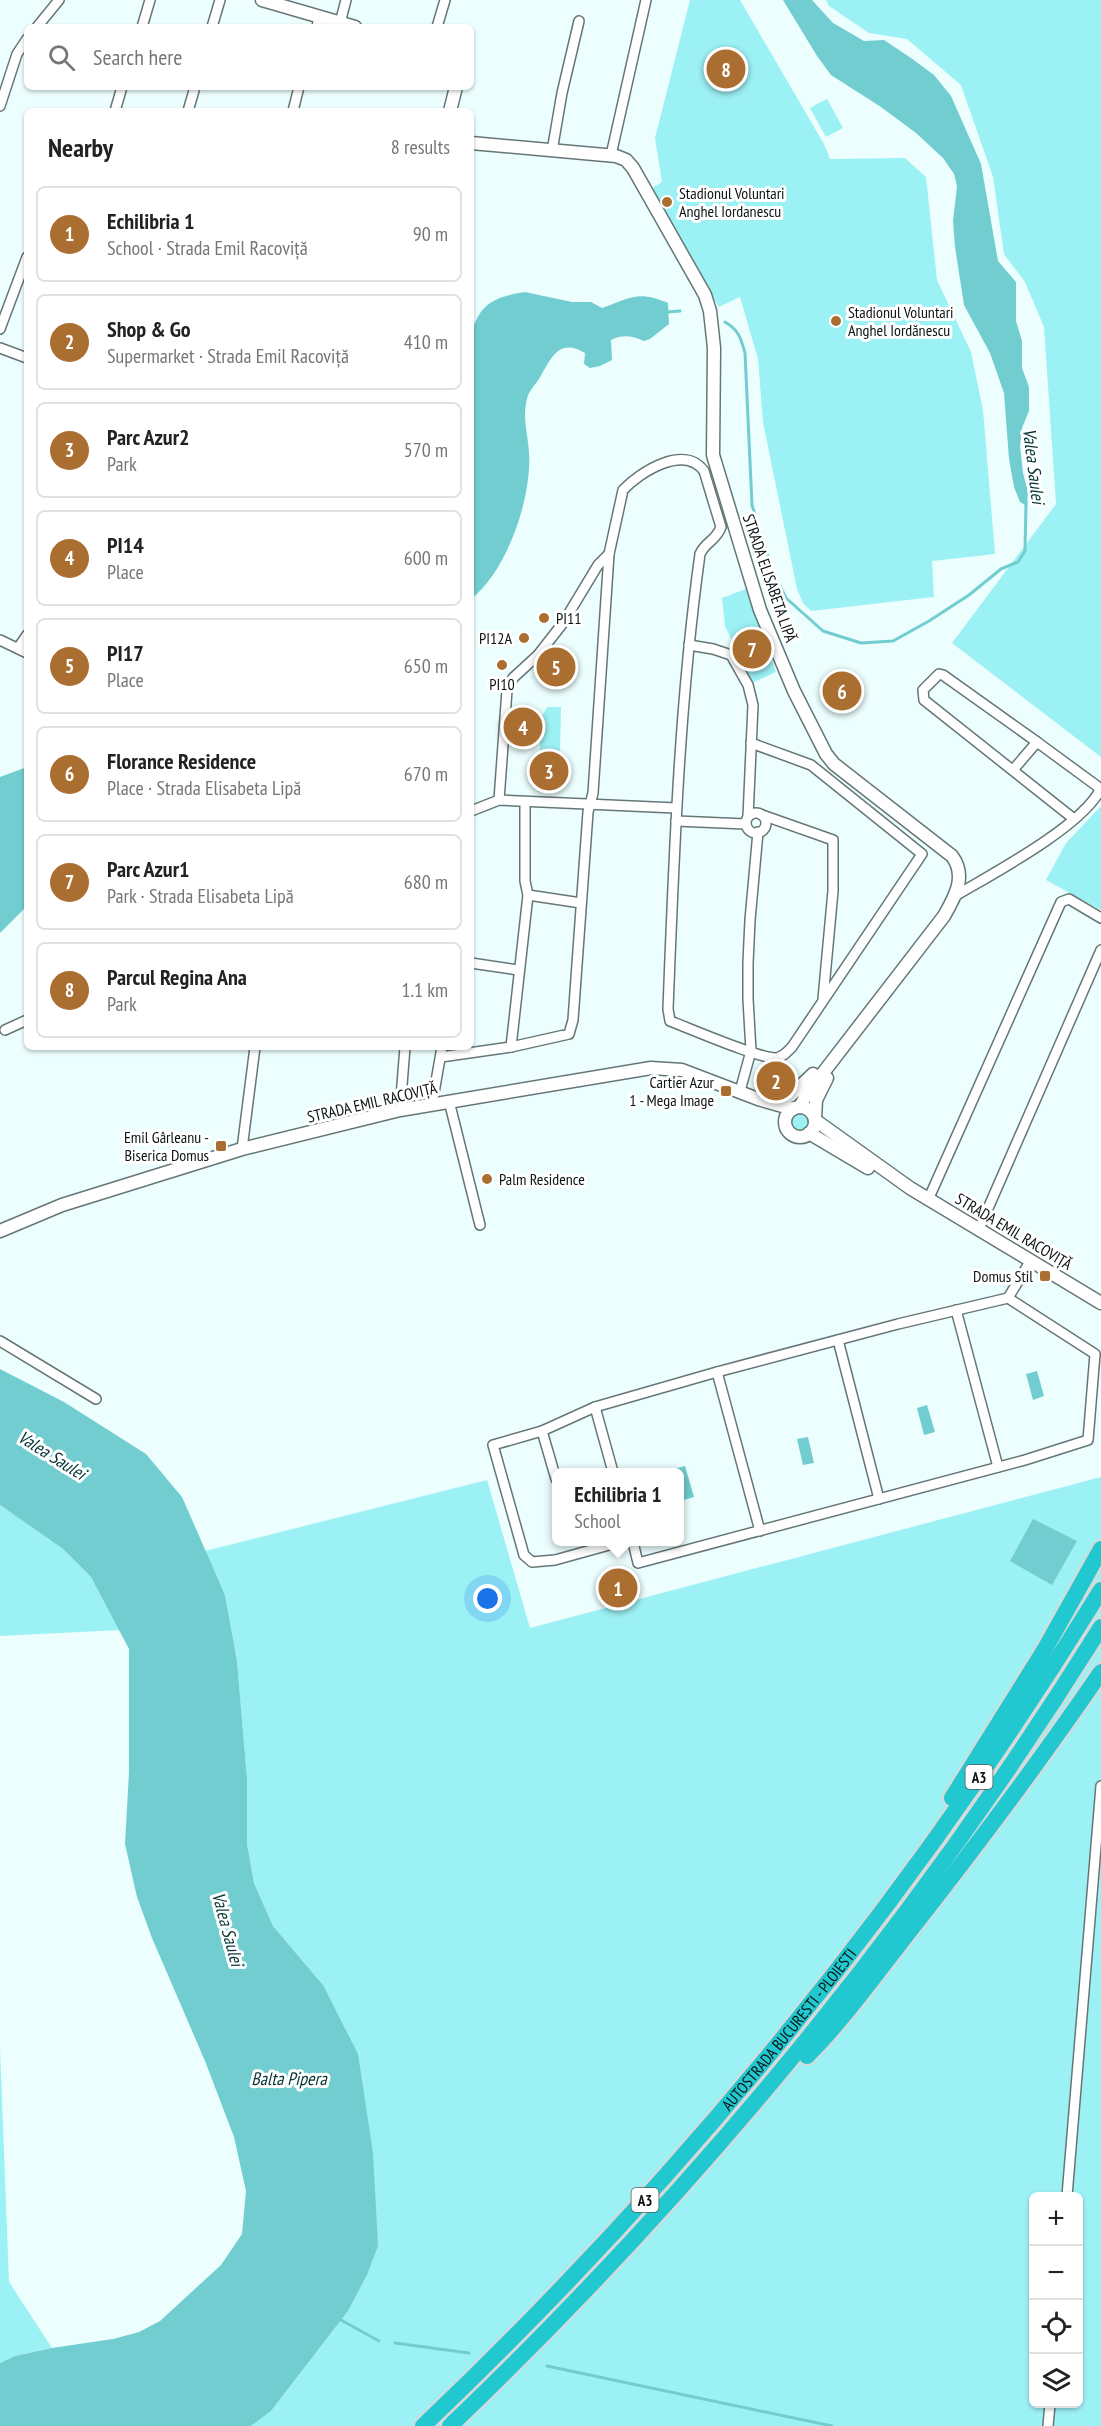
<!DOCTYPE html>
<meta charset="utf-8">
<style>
body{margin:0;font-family:"PT Sans Narrow",sans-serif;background:#f6f6f6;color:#222}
.controls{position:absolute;right:18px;bottom:18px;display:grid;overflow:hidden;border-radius:9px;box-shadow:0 2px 4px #0004}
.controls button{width:54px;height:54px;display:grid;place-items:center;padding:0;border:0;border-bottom:2px solid #e0e0e0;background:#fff;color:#222;font:30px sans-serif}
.you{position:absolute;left:488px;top:1599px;width:21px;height:21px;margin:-15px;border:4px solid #fff;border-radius:50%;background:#1a73e8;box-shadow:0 0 0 9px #1a73e833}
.badge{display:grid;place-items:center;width:39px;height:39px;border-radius:50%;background:#aa6e30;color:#fff;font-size:20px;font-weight:700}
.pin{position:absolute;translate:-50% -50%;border:3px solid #fff;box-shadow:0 2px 6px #0006}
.popup{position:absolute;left:552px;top:1468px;width:132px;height:78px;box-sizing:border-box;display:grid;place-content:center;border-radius:9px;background:#fff;filter:drop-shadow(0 2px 4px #0005);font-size:20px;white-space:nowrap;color:#767676}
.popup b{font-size:22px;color:#222}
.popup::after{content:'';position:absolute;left:50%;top:100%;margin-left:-12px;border:12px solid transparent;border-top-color:#fff}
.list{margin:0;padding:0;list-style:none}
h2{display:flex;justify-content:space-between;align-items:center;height:78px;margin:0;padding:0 24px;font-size:26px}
h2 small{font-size:20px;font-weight:400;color:#767676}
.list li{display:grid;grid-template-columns:39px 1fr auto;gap:18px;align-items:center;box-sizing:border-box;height:96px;margin:0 12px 12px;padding:0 12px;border:2px solid #e0e0e0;border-radius:9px}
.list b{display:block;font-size:22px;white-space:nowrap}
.list p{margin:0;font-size:20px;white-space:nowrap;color:#767676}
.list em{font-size:20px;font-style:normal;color:#767676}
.icon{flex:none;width:33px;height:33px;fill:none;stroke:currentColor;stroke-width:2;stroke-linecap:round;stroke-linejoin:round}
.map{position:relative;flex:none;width:1101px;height:2426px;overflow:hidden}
.search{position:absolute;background:#fff;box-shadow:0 2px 4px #0004;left:24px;top:24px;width:450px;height:66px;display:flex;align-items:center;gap:15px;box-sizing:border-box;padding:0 21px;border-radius:9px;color:#767676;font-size:22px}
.panel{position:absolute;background:#fff;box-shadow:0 2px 4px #0004;left:24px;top:108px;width:450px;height:942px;border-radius:9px}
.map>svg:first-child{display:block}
.green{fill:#9cf1f5;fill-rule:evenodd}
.water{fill:#72cdd1}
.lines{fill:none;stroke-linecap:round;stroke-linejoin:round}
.stream{stroke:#72cdd1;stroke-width:3}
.minor-casing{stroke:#667677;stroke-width:12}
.tertiary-casing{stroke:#667677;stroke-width:15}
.motorway-casing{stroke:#d8d9d9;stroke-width:20}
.minor{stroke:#fff;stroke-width:9}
.tertiary{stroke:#fff;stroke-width:12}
.motorway{stroke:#21c8cf;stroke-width:16}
.poi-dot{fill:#aa6e30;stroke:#fff;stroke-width:2}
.labels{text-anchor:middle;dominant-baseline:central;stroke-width:6;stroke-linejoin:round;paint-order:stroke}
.shield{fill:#fff;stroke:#565a5a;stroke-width:1.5}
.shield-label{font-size:15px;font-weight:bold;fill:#0d1313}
.poi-label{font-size:16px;fill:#0d1313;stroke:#fff;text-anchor:start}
.street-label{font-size:16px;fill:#0d1313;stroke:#fff}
.water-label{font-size:18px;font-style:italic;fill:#073537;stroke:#fff}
</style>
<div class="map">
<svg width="1101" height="2426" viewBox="0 0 1101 2426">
<rect width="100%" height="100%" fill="#ecfefe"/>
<g class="green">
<path d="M690,0H740L824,144L830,159L905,158L926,177L937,280L971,352L983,410L995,554L932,561L934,597L811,611L803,603L797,589L763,422L758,359L740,297L719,307L648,191L662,182L655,138Z"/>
<path d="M826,0H1101V757L952,643L1056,504L1044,327L1025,282L1004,254L993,177L961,85L907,39L869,33L829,6Z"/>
<path d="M827,99L843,128L826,137L810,108Z"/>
<path d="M746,589L776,672L752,683L725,626L722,598Z"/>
<path d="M547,707H561L559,792H538L541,718Z"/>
<path d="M1101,806V910L1046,880L1066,843Z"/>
<circle cx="800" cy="1122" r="9"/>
<path d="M1101,1477V2426H251L271,2411L348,2311L367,2275L378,2245L323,1985L273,1926L254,1883L247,1844V1778L237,1661L225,1595L205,1551L487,1480L530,1628ZM1034,2196H1078V2404H1034Z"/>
<path d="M0,1505L63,1549L91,1577L120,1630L0,1636Z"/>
<path d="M0,2048L9,2282L52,2348L15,2356L0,2363Z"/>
</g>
<g class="water">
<path d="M783,0H812L833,23L864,41L884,40L911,58L934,75L951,96L981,164L998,261L1016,282V321L1022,341V368L1029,387V411L1022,428L1020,446L1023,473L1028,492L1027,506L1020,502L1014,487L1009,459L1004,393L990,353L964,305L955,247L953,221L957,186L954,174L943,158L916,133L881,107L831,75L817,56Z"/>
<path d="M525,292L572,302H591L602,308C631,298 637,290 668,303L669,324L650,339L644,341C632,336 623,334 611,340L612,360L600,366L590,368L584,364L585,353C558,337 551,359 539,379C535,385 528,392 527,399C522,418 528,434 529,453C532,498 507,571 471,599V334C480,303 494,297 525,292Z"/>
<path d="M27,767V906L0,933V777Z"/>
<path d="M0,1369L64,1402L146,1454L182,1497L225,1595L237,1661L247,1778V1844L254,1883L273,1926L323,1985L358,2054L373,2153L378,2246L367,2275L348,2311L271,2411L251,2426H0V2363L15,2356L52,2348L113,2339L139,2332L160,2321L221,2265L242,2234L246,2191L234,2137L205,2061L152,1938L137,1897L125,1844L129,1772V1649L91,1577L63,1549L0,1505Z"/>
<path d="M1037,1371L1044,1396L1033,1400L1026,1374Z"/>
<path d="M927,1405L935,1432L924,1435L917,1408Z"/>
<path d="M808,1437L814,1463L803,1465L797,1439Z"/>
<path d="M685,1466L694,1497L680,1501V1472H671L670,1470Z"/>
<path d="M1033,1519L1077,1541L1052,1585L1010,1561Z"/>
</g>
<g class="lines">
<g class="stream">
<path d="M667,312L680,311"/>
<path d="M725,322C739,330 741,339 745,353L752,505L773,572L786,598L823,631L861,643L893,641L929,621L969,595L1001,569L1018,562L1025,551L1026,502"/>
<path d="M341,2320L379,2341"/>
<path d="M395,2343L469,2353"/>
<path d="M547,2366L832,2426"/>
</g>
<defs>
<g id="minor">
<path d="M340,23L346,0"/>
<path d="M37,27L59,0"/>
<path d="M142,27L150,0"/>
<path d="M212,27L220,0"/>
<path d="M317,27L319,17"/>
<path d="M437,27L445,0"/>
<path d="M0,106L17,54L27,39"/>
<path d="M115,111L122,87"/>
<path d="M188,111L195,87"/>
<path d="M293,111L299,87"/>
<path d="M552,151L562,93L579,21"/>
<path d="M611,155L646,0"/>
<path d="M0,329L27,257"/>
<path d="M0,348L27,358"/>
<path d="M0,640L27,653"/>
<path d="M689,645L713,649L731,655L748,685L753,705L748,817"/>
<path d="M18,648L27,635"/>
<path d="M1037,742L943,675L939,674L923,690L924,700L1074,819"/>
<path d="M499,800L507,690L513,678L538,655L563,623L598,565L609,554"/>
<path d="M471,811L499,800L676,808"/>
<circle cx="756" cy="823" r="10"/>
<path d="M762,815L833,840V891L823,999"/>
<path d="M676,821L746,824"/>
<path d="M528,895L581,903"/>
<path d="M955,896C992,874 1081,827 1100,790L1097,786L1037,742L1013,770"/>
<path d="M471,963L518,970"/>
<path d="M5,1030L27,1020"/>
<path d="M511,1047L528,895L525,881V802"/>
<path d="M441,1057L511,1047L569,1034L573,1020L588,812L593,793L609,554L623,490C640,472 684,444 704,471L721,527C716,541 705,542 700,554C679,706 674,856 668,1009L670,1021C689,1028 760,1059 776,1058C783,1057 787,1052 792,1047L922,854L811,765L751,743"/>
<path d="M740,1091L751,1051L748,999V963L750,920L758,832"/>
<path d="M449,1101L480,1225"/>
<path d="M432,1104L442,1047"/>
<path d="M400,1110L405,1047"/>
<path d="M242,1149L255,1047"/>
<path d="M928,1200L1061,902L1069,899L1101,918"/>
<path d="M979,1229L1101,950"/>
<path d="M956,1310L998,1467"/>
<path d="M838,1340L879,1499"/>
<path d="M0,1341L96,1399"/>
<path d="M717,1372L760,1531"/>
<path d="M595,1407L613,1472"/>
<path d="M542,1431L556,1479"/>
<path d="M620,1542L555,1560L532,1562L524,1555L493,1445L542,1431L595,1407L717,1372L898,1324L1008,1298L1031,1260"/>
<path d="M633,1542L638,1563L1025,1460L1088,1440L1095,1354L1008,1298"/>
<path d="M1067,2196L1101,1786"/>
<path d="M1048,2426L1050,2404"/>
</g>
<g id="tertiary">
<path d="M262,0L355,27"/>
<path d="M450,111L456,87"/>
<path d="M471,143L616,156L626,160L633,168L705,295L710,311L714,348L713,455L760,610L794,691L826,754L834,764L952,856C967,876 955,897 944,916L806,1095L800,1107"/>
<path d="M771,1100L790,1096L813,1074"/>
<circle cx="800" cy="1122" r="15"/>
<path d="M815,1118L816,1100L827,1078"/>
<path d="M815,1120L910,1188L1101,1303"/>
<path d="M809,1133L868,1168"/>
<path d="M0,1231L62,1205L242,1149L400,1110L651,1068L682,1070L758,1099L793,1109"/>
</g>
<g id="motorway">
<path d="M952,1798L1045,1649L1101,1549"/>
<path d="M807,2056C844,2019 876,1974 908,1933C975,1848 1040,1761 1101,1672"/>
<path id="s1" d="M423,2426C685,2177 911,1899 1101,1590"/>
<path d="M450,2426C700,2187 918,1921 1101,1627"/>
</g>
</defs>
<use href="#minor" class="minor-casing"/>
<use href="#tertiary" class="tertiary-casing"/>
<use href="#motorway" class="motorway-casing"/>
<use href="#minor" class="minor"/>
<use href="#tertiary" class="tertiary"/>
<use href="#motorway" class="motorway"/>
</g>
<g class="poi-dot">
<circle cx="667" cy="202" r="6"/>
<circle cx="836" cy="321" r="6"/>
<circle cx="544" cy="618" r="6"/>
<circle cx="524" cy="638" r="6"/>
<circle cx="502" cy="665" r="6"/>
<rect x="720" y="1085" width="12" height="12" rx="3"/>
<rect x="215" y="1140" width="12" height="12" rx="3"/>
<circle cx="487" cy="1179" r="6"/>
<rect x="1039" y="1270" width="12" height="12" rx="3"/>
</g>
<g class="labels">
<g class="shield">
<rect x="965.5" y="1765" width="27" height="24" rx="4.5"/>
<rect x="631.5" y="2188" width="27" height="24" rx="4.5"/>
</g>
<g class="shield-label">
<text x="979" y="1777">A3</text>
<text x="645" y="2200">A3</text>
</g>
<g class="poi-label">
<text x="679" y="193">Stadionul Voluntari<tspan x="679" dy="18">Anghel Iordanescu</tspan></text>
<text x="848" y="312">Stadionul Voluntari<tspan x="848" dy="18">Anghel Iordănescu</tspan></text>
<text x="556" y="618">PI11</text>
<text x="512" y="638" text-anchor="end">PI12A</text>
<text x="502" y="684" text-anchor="middle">PI10</text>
<text x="714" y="1082" text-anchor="end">Cartier Azur<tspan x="714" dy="18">1 - Mega Image</tspan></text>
<text x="209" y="1137" text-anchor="end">Emil Gârleanu -<tspan x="209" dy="18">Biserica Domus</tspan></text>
<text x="499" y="1179">Palm Residence</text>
<text x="1033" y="1276" text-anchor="end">Domus Stil</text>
</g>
<g class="street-label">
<text transform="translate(770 578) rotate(71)">STRADA ELISABETA LIPĂ</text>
<text transform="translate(372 1102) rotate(-13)">STRADA EMIL RACOVIȚĂ</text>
<text transform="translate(1014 1231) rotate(31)">STRADA EMIL RACOVIȚĂ</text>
<text stroke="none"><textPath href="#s1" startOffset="540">AUTOSTRADA BUCURESTI - PLOIESTI</textPath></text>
</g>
<g class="water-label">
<text transform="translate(1034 466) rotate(83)">Valea Saulei</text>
<text transform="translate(52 1455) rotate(32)">Valea Saulei</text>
<text transform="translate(228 1929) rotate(75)">Valea Saulei</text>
<text x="289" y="2078">Balta Pipera</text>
</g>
</g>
</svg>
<div class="controls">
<button>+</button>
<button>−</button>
<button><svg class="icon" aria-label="locate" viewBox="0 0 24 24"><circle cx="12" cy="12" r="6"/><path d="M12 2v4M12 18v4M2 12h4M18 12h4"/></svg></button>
<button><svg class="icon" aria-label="layers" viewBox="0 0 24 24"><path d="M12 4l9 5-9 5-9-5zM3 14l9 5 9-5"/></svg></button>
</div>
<div class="you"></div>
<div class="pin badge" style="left:618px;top:1588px">1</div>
<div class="popup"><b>Echilibria 1</b>School</div>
<div class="pin badge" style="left:776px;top:1081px">2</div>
<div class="pin badge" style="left:549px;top:771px">3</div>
<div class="pin badge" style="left:523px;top:727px">4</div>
<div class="pin badge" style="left:556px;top:667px">5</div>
<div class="pin badge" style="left:842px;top:691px">6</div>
<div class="pin badge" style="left:752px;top:649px">7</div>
<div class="pin badge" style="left:726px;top:69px">8</div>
<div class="search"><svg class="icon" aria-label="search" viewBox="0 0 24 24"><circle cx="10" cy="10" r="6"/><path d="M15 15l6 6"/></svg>Search here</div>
<section class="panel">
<h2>Nearby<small>8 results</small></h2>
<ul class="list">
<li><span class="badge">1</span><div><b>Echilibria 1</b><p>School · Strada Emil Racoviță</p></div><em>90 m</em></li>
<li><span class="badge">2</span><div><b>Shop &amp; Go</b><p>Supermarket · Strada Emil Racoviță</p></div><em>410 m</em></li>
<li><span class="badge">3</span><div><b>Parc Azur2</b><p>Park</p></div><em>570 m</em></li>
<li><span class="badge">4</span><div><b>PI14</b><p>Place</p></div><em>600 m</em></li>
<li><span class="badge">5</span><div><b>PI17</b><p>Place</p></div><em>650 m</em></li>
<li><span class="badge">6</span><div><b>Florance Residence</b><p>Place · Strada Elisabeta Lipă</p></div><em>670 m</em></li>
<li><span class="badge">7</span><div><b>Parc Azur1</b><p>Park · Strada Elisabeta Lipă</p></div><em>680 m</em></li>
<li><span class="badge">8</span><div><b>Parcul Regina Ana</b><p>Park</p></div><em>1.1 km</em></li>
</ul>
</section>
</div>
